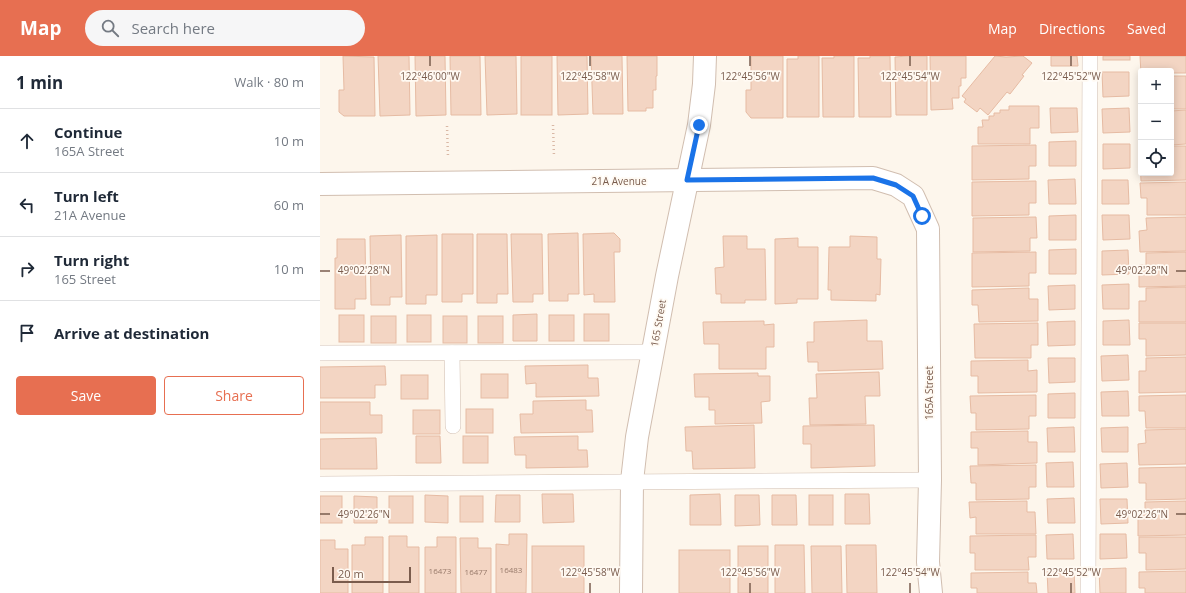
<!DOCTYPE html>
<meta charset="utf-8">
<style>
body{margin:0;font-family:"Open Sans",sans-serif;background:#f6f6f7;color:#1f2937}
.controls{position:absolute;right:12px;top:12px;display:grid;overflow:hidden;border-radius:4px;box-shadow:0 2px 10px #0003}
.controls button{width:36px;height:36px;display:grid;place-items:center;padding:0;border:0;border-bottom:1px solid #e0e1e3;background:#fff;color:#1f2937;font:20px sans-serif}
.scale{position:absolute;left:12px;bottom:10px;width:79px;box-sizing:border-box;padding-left:4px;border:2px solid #7a5c4d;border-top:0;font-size:11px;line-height:14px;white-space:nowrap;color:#7a5c4d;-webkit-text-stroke:3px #fffaf3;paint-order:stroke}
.stop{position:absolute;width:12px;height:12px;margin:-9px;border:3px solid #1a73e8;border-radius:50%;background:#fff}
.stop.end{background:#1a73e8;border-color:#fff;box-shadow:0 1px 4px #0008}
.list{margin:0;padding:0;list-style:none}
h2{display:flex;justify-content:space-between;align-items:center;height:52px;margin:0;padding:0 16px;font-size:17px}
h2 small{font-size:13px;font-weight:400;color:#747a83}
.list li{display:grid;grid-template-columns:26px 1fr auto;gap:12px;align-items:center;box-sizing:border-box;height:64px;padding:0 16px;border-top:1px solid #e0e1e3}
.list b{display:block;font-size:15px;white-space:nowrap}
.list p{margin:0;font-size:13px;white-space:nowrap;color:#747a83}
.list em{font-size:13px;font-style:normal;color:#747a83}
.actions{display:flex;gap:8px;padding:12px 16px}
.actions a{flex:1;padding:9px 0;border:1px solid #e76f51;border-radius:4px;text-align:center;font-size:14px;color:#e76f51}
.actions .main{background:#e76f51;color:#fff}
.icon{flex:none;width:22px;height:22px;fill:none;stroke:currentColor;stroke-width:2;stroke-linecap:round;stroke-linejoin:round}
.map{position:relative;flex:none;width:866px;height:537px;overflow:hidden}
header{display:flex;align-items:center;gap:24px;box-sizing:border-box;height:56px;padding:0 20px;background:#e76f51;color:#fff}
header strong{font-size:19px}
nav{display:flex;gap:22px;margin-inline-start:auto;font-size:14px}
.search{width:280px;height:36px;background:#f6f6f7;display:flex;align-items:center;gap:10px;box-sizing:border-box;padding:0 14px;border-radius:22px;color:#747a83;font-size:15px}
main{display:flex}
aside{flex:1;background:#fff}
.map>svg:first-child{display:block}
.building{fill:#f3d5c3;stroke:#e6bba3}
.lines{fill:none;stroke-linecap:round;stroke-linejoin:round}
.service-casing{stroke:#d1beb0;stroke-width:16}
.minor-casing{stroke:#d1beb0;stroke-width:24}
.path{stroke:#d9b8a5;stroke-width:2.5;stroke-dasharray:1 3;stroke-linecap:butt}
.service{stroke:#fff;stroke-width:15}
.minor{stroke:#fff;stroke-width:22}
.route{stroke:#1a73e8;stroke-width:5}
.ticks{fill:none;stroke:#7a5c4d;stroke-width:1.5}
.labels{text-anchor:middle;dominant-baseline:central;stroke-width:3.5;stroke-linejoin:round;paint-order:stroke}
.number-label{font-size:8px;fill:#987a6a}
.street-label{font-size:10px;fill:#7a5c4d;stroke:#fffaf3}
.ticks-label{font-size:10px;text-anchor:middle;fill:#7a5c4d;stroke:#fffaf3;stroke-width:3.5;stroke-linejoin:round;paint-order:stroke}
</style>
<header>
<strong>Map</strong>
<div class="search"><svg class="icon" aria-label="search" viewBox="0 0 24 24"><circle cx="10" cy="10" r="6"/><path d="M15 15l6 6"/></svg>Search here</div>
<nav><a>Map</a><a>Directions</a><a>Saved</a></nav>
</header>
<main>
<aside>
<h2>1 min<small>Walk · 80 m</small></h2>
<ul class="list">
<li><svg class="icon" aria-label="ahead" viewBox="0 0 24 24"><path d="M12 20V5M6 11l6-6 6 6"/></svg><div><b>Continue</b><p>165A Street</p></div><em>10 m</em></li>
<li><svg class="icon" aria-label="left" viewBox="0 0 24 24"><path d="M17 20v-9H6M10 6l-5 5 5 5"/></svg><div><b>Turn left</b><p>21A Avenue</p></div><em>60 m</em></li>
<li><svg class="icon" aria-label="right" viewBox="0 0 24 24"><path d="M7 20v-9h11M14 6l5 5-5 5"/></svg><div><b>Turn right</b><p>165 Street</p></div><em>10 m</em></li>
<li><svg class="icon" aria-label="arrive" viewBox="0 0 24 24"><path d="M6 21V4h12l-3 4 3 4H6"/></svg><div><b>Arrive at destination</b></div></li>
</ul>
<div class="actions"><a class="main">Save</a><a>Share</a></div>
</aside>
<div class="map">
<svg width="866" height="537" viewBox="0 0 866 537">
<rect width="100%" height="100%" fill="#fdf6ec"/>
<g class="building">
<path d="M23,0L54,1L55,60H24L19,56V34H24Z"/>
<path d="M58,0H89L90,59L60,60Z"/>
<path d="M95,0H125L126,59L96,60Z"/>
<path d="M130,0H160L161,59H131Z"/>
<path d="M165,0H196L197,58L167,59Z"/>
<rect x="201" y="0" width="31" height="59"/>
<path d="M237,0H267L268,58L238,59Z"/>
<path d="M271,0H302L303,58H273Z"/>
<path d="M307,0H337V20H336V34H333V52H326V55H308Z"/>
<path d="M431,0H463V62H431L426,56V34H431Z"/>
<path d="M478,0H499V61H467V3H478Z"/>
<path d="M514,0H534V61H503L502,2H514Z"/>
<path d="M550,0H570L571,61H539L538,2H550Z"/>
<path d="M587,0H607V59H576L575,1Z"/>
<path d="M610,0H646V22H641V30H639V42H632L633,53L611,54Z"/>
<path d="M675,0L686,1L703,0L712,7L702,19L704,20L690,38L687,36L668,59L660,52L657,56L644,46L646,43L642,40Z"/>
<path d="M731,0H757L758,10H731Z"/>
<rect x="783" y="0" width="27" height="4"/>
<path d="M820,0H866V17H851V15H821V18Z"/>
<path d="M782,16H809V40L783,41Z"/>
<rect x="851" y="20" width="15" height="33"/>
<path d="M689,50H719V72H710V88H658V71H663L662,64H669V60H674V57H680V54H689Z"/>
<path d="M730,52H757L758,76L731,77Z"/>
<path d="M809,52L810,76L783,77L782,53Z"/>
<path d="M866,54V88L851,89V55Z"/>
<path d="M756,85V110H729V86Z"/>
<path d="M783,88H810V112L783,113Z"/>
<path d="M716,89V110H709V123L652,124V90Z"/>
<path d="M851,90H866V124L821,125L820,104L821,117H851Z"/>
<path d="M755,123L756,148H729L728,124Z"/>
<path d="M782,124H808L809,148H782Z"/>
<path d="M716,125V147H709V159L652,160V126Z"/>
<path d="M866,126V159H827V142H821L820,127Z"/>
<path d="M756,159V184H729V160Z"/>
<path d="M782,159H809L810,183L783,184Z"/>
<path d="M716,161L717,182H710V195L653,196V162Z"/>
<path d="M866,161V195L820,196L819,175L827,174L826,162Z"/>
<path d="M258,177L259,238H248V245H229L228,178Z"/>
<path d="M294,177L300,183V196H294L295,246H274V238L264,239L263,178Z"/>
<path d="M122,178H153V238H142V246H122Z"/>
<path d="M157,178H187L188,238H177V247H157Z"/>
<path d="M191,178H222L223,238H213V246H193Z"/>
<path d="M81,179L82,241H70V249H51L50,180Z"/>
<path d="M117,179V239H106V248H86V180Z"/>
<path d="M403,180H427V193H445L446,244H425V247H401V238H396L395,212L404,211Z"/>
<path d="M530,180L557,181V203H561L560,239L556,238V245L511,244V234H508L509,191H530Z"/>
<path d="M478,182V191H498V243H477V247L455,248V183Z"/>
<path d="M17,183H45L46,243H35V253H15V202H17Z"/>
<path d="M756,193V218H729V194Z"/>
<path d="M808,194L809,218L782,219V195Z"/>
<path d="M716,196V217H709V230L652,231V197Z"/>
<path d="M866,196V230L819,231V209H826V197Z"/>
<path d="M809,228V253H783L782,229Z"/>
<path d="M755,229V253L729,254L728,230Z"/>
<path d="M866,231V266H819V245H826V232Z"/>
<path d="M709,232V243H718V265L659,266L658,249H652V234Z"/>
<path d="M217,258V285H193V259Z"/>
<rect x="264" y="258" width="25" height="27"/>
<rect x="19" y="259" width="25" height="27"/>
<rect x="87" y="259" width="24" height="27"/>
<rect x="229" y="259" width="25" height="26"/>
<rect x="51" y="260" width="25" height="27"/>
<rect x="123" y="260" width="24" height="27"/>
<rect x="158" y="260" width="25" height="27"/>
<path d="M547,264V285H562L563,313L498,315V306H488L487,286H494V266Z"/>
<path d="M809,264L810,289H783V265Z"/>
<path d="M444,265V269L454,268V291H446V313H399V288H384L383,266Z"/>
<path d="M755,265V289L728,290L727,266Z"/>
<path d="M718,267V289H711V302H655L654,268Z"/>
<path d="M819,267H866V299L826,300V283H819Z"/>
<path d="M808,299L809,324L782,325L781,300Z"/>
<path d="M866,301V336L819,337V315H826V302Z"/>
<path d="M728,302H755V326L729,327Z"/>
<path d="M708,304V315L717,314V336L658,337V320H651V305Z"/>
<path d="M268,309V322H278L279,340L216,341V327L206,328L205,310Z"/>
<path d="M65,310L66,329H55V342H0V311Z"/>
<path d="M559,316L560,340H545L546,368L490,369L489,342H497L496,318Z"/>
<path d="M438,317V320H450V345L441,346L442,367L395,368V354H389V341H375L374,318Z"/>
<rect x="161" y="318" width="27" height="24"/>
<rect x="81" y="319" width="27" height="24"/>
<path d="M808,335L809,360H782L781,336Z"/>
<path d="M755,337V362H728V338Z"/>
<path d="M716,339V360H709V373L656,374V357H651L650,340Z"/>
<path d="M866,339V372H826L825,355H819V340Z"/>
<path d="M266,344V354H272L273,376L201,377L200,358H213V345Z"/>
<path d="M0,346H50V359H62V377H0Z"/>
<rect x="146" y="353" width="27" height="24"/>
<rect x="93" y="354" width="27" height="24"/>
<path d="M434,369L435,412L373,413L372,395H366L365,371Z"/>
<path d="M554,369L555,410L491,412V388H483V370Z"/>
<path d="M754,371L755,396H728L727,372Z"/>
<path d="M808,371V396H782L781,372Z"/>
<path d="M866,373V408L819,409L818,388L826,387L825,374Z"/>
<path d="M708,375V386H717V407L658,409V392H651V376Z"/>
<path d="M96,380H120L121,407H96Z"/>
<rect x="143" y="380" width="25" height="27"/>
<path d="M258,380V394H267L268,411L206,412V399H195L194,381Z"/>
<path d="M56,382L57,413H0V383Z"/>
<path d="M753,406L754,431H727L726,407Z"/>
<path d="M807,407L808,431L781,432L780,408Z"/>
<path d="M716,409V431H709V443L656,444V427H651L650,410Z"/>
<path d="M866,411V443L826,444V427H819V412Z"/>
<path d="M222,438H253L254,466L223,467Z"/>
<path d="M400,438L401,469H370V439Z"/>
<path d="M525,438H549L550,468H525Z"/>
<path d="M105,439L128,440V467L105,466Z"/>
<path d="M176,439H200V466H175Z"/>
<path d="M415,439H439L440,469L415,470Z"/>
<path d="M452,439H476L477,469H452Z"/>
<rect x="489" y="439" width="24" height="30"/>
<rect x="0" y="440" width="22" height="27"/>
<path d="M34,440L57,441V467H34Z"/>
<rect x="69" y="440" width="24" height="27"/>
<rect x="140" y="440" width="23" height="26"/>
<path d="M754,442L755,467H728L727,443Z"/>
<path d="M780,443H807L808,467L781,468Z"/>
<path d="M707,445V456H715L716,478H656V461L650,462L649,446Z"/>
<path d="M866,445V479L818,480V459H825V446Z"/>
<path d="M189,478H207L206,537H176V488L189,489Z"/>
<path d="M753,478L754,503H727L726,479Z"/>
<path d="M780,478H806L807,502L780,503Z"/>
<path d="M716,479V501H708L709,514H655V497H650V480Z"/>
<path d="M69,480H87V491H99V537H69Z"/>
<path d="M45,481H63V537H32V489H45Z"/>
<path d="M117,481H136V537H105V491H117Z"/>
<path d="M819,481H866V513L826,514V497H819Z"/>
<path d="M140,482H158V492H171V537H141Z"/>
<path d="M0,484H15V493H28V537H0Z"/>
<path d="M455,489H484L485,537H455Z"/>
<path d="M526,489H556L557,537H527Z"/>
<rect x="212" y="490" width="52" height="47"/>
<rect x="418" y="490" width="30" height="47"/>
<path d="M491,490H521L522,537H492Z"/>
<rect x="359" y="494" width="51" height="43"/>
<path d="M806,512V537H780L779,513Z"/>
<path d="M754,513L755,537H728L727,514Z"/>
<path d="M866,515V537H825V532H819V516Z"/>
<path d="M708,516V527H716L717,537H657V532H651V517Z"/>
</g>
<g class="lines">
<defs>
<g id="service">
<path d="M0,297L333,296"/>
<path d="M132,297L133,370"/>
<path d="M0,428L610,424"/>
<path d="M768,537L770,0"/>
</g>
<g id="minor">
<path d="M0,128L553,122L576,129L593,140L608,173L610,424L608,506L611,537"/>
<path d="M311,537L312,425L317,381L347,220L379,69L384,28L385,0"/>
</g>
</defs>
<use href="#service" class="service-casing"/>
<use href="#minor" class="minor-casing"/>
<g class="path">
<path d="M233,69L234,101"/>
<path d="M127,70L128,101"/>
</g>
<use href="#service" class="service"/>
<use href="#minor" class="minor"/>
</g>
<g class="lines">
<path class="route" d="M379,69L367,124L553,122L576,129L593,140L602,160"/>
</g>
<path class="ticks" d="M110,0V10M270,0V10M430,0V10M590,0V10M751,0V10M0,215H10M856,215H866M0,458H10M856,458H866M270,527V537M430,527V537M590,527V537M751,527V537"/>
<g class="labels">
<g class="number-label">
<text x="191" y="513">16483</text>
<text x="120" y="514">16473</text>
<text x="156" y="515">16477</text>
</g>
<g class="street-label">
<text x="299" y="125">21A Avenue</text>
<text transform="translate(338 267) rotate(-80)">165 Street</text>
<text transform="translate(609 337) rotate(-90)">165A Street</text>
</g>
</g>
<g class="ticks-label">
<text x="110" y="24">122°46'00"W</text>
<text x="270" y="24">122°45'58"W</text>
<text x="430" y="24">122°45'56"W</text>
<text x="590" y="24">122°45'54"W</text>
<text x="751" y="24">122°45'52"W</text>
<text x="44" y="218">49°02'28"N</text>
<text x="822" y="218">49°02'28"N</text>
<text x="44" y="462">49°02'26"N</text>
<text x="822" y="462">49°02'26"N</text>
<text x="270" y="520">122°45'58"W</text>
<text x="430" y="520">122°45'56"W</text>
<text x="590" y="520">122°45'54"W</text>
<text x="751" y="520">122°45'52"W</text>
</g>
</svg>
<div class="controls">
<button>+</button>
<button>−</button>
<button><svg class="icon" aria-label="locate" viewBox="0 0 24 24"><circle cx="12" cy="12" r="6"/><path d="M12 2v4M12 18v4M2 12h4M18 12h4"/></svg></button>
</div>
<div class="scale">20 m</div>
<div class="stop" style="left:602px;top:160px"></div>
<div class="stop end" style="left:379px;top:69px"></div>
</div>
</main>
